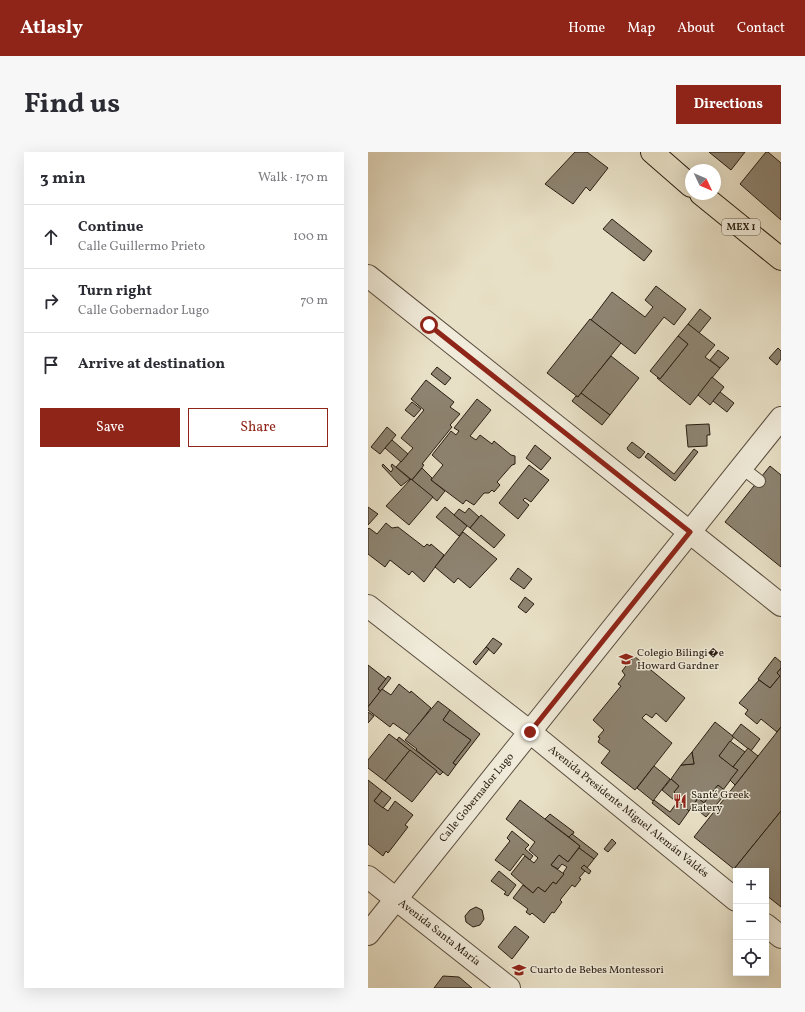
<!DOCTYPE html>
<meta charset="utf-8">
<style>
body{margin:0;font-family:Vollkorn,serif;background:#f7f7f7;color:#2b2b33}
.controls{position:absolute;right:12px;bottom:12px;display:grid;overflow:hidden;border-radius:0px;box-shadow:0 4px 16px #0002}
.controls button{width:36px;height:36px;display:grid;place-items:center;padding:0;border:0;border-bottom:1px solid #e1e1e2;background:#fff;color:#2b2b33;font:20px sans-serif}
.compass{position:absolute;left:317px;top:12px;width:36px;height:36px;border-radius:50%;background:#fff;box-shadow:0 4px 16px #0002;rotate:134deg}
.stop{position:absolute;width:12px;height:12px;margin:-9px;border:3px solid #8f2418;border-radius:50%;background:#fff}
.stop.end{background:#8f2418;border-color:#fff;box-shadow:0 1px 4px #0008}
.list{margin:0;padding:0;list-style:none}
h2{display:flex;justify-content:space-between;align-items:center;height:52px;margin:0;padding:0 16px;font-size:17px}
h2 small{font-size:13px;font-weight:400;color:#7c7c81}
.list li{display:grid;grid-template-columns:26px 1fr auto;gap:12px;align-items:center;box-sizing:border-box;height:64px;padding:0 16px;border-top:1px solid #e1e1e2}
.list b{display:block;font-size:15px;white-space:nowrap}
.list p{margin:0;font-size:13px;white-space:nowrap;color:#7c7c81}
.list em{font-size:13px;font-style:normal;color:#7c7c81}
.actions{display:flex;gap:8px;padding:12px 16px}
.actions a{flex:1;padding:9px 0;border:1px solid #8f2418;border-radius:0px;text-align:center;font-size:14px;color:#8f2418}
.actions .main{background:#8f2418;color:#fff}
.icon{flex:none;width:22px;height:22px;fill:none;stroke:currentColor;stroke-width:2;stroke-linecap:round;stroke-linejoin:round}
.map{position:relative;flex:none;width:413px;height:836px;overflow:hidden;border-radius:0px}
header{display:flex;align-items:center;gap:24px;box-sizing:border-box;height:56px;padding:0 20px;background:#8f2418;color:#fff}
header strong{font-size:19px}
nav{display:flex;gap:22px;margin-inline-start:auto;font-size:14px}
.intro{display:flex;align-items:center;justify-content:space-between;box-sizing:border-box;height:96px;padding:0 24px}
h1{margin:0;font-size:28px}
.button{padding:10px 18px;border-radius:0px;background:#8f2418;color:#fff;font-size:14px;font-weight:700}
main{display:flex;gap:24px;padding:0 24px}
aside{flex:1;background:#fff;border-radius:0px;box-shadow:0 4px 16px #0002}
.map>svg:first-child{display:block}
.building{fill:#8d8370;stroke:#2a1e12}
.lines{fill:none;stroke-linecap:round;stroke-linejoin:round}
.lane-casing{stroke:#5a4e3f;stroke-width:14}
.street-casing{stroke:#5a4e3f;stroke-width:24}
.primary-casing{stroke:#2a1e12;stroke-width:24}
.lane{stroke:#f0ebda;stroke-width:12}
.street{stroke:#f0ebda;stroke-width:22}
.primary{stroke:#e8e0c6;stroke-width:22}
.route{stroke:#8f2418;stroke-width:5}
.labels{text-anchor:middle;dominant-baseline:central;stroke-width:3;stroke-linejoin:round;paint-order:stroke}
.shield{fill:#f0ebda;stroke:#655c4e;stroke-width:1}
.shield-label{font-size:10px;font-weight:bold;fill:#2a1e12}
.poi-label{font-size:11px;fill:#2a1e12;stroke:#f0ebda;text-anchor:start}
.street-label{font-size:11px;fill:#2a1e12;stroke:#f0ebda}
</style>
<header>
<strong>Atlasly</strong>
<nav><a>Home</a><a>Map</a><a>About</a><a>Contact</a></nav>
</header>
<div class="intro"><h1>Find us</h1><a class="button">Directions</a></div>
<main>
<aside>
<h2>3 min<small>Walk · 170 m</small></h2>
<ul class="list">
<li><svg class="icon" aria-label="ahead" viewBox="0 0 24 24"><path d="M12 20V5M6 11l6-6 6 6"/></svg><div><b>Continue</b><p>Calle Guillermo Prieto</p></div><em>100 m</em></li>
<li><svg class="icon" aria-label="right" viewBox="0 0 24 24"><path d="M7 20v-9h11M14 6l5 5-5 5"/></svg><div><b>Turn right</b><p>Calle Gobernador Lugo</p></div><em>70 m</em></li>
<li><svg class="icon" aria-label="arrive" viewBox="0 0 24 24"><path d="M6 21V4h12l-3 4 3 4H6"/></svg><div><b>Arrive at destination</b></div></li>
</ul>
<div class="actions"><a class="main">Save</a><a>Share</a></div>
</aside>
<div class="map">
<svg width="413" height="836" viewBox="0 0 413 836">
<rect width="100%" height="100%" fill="#e8e0c6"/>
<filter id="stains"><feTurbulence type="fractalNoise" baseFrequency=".005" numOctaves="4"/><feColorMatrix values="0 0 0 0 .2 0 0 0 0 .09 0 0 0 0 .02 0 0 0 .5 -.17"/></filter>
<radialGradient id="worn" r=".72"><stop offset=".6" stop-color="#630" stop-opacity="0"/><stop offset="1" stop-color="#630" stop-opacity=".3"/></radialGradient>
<g class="building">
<path d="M207,0H219L240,16L222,39L218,35L205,52L177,32Z"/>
<path d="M341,0H377L363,18Z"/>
<path d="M398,0H400L413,11V68L372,32Z"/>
<path d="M244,67L284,99L276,109L235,77Z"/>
<path d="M288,134L318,157L306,173L296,165L267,202L223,168L244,140L277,165L285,155L277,148Z"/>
<path d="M332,157L343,166L331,181L320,172Z"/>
<path d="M222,167L253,191L210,245L179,221Z"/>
<path d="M320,172L347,193L337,205L352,216L322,253L289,226L290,225L292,227L320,192L310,184Z"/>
<path d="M310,184L320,192L292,227L282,219Z"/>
<path d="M410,196L413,199V207L409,213L401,206Z"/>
<path d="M350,198L361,206L352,216L342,208Z"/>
<path d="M243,204L271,226L242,263L213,241Z"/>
<path d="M69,215L83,226L77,233L63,222Z"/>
<path d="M344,225L356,235L342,253L330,243Z"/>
<path d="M58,228L86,250L82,255L92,262L82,273L84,275L54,312L56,313L44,328L28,315L45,296L33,286L56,258L43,247Z"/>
<path d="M352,240L366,251L359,260L345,249Z"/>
<path d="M213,241L242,263L234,273L204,249L208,244L210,245Z"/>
<path d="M109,247L123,258L102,284L108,288L112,283L124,292L126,289L143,303L147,304V312L144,313L129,330L132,333L126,340L124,338L121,341H116L106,353L98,348L95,352L63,328L75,313L64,303L83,279L88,283L91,279L86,276Z"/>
<path d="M44,250L53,257L46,265L37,258Z"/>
<path d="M341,272L342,283H339V294L320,295L318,273Z"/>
<path d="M19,275L28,283L12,302L3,295Z"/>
<path d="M24,288L40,302L33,310L17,296Z"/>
<path d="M264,290L277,300L272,306H270L260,298L259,296Z"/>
<path d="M167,293L183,306L173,318L158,306Z"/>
<path d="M326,297L330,300L307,329L277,305L280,301L306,322Z"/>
<path d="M15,312L23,320L25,317L23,314L24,312L42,327L33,334L14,314Z"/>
<path d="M161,313L181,328L163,350L157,346L155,348L161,353L150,367L131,351Z"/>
<path d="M402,314L413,323V415L357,370Z"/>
<path d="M54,316L64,326L63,328L77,339L69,349L44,328Z"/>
<path d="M43,327L65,345L41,373L18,354Z"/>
<path d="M0,355L10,362L0,373Z"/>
<path d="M77,355L99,374L91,384L68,365Z"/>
<path d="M101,356L111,365L102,376L86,363L91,357L97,361Z"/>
<path d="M113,363L137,383L126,396L102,376Z"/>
<path d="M18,371L24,376L30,375L56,395L59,392L62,394L63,392L76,403L56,430L44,419L41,423L22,408L17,415L0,402V377L1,376L9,382Z"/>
<path d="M95,380L129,407L102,436L90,426L86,431L67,415Z"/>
<path d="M150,416L164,427L156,437L142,427Z"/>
<path d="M157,445L166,452L158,461L150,455Z"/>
<path d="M125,486L134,492L126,502L118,495Z"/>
<path d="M118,495L121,497L108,513L105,510Z"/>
<path d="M266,504L317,546L298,570L288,561L284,566L278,562L274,566L304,591L267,638L233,611L242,599L230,590L232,586L230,585L236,578L225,568L253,534L250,532L257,523L254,519Z"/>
<path d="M407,505L413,510V516L409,521L412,524L402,536L390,527Z"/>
<path d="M0,513L18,527L10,537L13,539L0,555Z"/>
<path d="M413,516V575L409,580L393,567L389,572L377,562L380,558L371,551L391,528L402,536L412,524L409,521Z"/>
<path d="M20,524L23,526L13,539L10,537Z"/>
<path d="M31,532L42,541L43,539L63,556L42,583L25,571L22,575L0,558V555L14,537L23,543Z"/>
<path d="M70,549L82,558L75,568L103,588L85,611L88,613L80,624L48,598L49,597L37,588Z"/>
<path d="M82,558L112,582L88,613L85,611L103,588L75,568Z"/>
<path d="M0,560L6,564L0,571Z"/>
<path d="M347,570L366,585L351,604L370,618L355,638L350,633L336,651L330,646L321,659L307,647L310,644L306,640L311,634L303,627L313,613L326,612L324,600Z"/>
<path d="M373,572L392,587L383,599L364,584Z"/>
<path d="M413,575V659L366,717L326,685Z"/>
<path d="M21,582L42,598L17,629L0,616V608Z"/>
<path d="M31,585L75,620L72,623L29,588Z"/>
<path d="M362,589L377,600L365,615L351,604Z"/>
<path d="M380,596L390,604L367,633L362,628L370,618L365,615Z"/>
<path d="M42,598L69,619L44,650L17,629Z"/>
<path d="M324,600L326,612L313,613Z"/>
<path d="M286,614L302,627L285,649L269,636Z"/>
<path d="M303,627L311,634L306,640L310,644L306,648L294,638Z"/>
<path d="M0,628L14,639L6,649L20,659L27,649L45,663L37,673L40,675L20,701L18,699L15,704L0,692Z"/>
<path d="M350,633L359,640L338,665L325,654L330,646L336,651Z"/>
<path d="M14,639L23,646L15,656L6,649Z"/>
<path d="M152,648L212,694L200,710L191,703L183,713L196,722L188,732L185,730L177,740L170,735L165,741L143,722L157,704L166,711L170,706L161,698L167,690L138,667Z"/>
<path d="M286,648L302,660L310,649L321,659L311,673L284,651Z"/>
<path d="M413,659V755L398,743V719H368L366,717Z"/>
<path d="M182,662L206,680L205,682H204L201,685L177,667Z"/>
<path d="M144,679L161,693L157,697L165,704L162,708L155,702L142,719L127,708L142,689L139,686Z"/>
<path d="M204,682L230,702L226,707L211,696L212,694L201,685Z"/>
<path d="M244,687L248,691L240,700L236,697Z"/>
<path d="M211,696L226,707L219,716L216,713L213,716L217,719L211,726L213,727L207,735L204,733L192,748L194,750L186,761L184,760L176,771L164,761L162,763L158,760L160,757L145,746L155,733L165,741L170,735L177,740L185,730L188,732L196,722L195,721L199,715L194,712L190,717L183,713L191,703L200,710Z"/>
<path d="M216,713L223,719L221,722L213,716Z"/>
<path d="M131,719L148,733L140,744L136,742L138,740L123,729Z"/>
<path d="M108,755L114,758L116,767L112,773L105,775L98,770L97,764L102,758Z"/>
<path d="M147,774L161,785L144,807L130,795Z"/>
<path d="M75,824L91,825L104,836H66Z"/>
</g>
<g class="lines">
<defs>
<path id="lane" d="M373,315L391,329"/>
<g id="street">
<path d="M0,124L413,453"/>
<path d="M0,454L162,580L368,748"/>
<path d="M0,725L141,836"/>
<path d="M398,773L413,785"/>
<path d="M0,782L413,266"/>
</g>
<g id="primary">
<path d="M284,0L323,34"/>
<path d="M333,42L413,107"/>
</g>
</defs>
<use href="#lane" class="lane-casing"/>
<use href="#street" class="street-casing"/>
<use href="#primary" class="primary-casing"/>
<use href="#lane" class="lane"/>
<use href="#street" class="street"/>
<use href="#primary" class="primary"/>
</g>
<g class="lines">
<path class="route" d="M61,173L322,380L162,580"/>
</g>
<defs>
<symbol id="school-bare" viewBox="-9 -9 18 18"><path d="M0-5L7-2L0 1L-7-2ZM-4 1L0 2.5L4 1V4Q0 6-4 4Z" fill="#8f2418" stroke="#f0ebda" stroke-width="2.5" paint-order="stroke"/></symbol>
<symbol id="restaurant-bare" viewBox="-9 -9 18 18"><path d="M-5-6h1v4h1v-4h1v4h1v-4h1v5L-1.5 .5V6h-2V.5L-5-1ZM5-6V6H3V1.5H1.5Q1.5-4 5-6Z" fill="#8f2418" stroke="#f0ebda" stroke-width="2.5" paint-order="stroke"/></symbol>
</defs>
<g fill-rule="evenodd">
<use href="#school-bare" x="248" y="497" width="20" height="20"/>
<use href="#restaurant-bare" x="302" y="639" width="20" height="20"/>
<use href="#school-bare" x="141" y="808" width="20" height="20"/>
</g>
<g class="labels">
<rect class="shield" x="354" y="67" width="38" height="16" rx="3"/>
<g class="shield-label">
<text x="373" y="75">MEX 1</text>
</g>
<g class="poi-label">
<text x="269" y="501">Colegio Bilingi�e<tspan x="269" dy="13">Howard Gardner</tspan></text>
<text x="323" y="643">Santé Greek<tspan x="323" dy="13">Eatery</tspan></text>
<text x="162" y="818">Cuarto de Bebes Montessori</text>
</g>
<g class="street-label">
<text transform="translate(109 646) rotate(-51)">Calle Gobernador Lugo</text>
<text transform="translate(260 660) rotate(39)">Avenida Presidente Miguel Alemán Valdés</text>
<text transform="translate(71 781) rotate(38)">Avenida Santa María</text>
</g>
</g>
<rect width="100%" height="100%" filter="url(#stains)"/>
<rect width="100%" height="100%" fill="url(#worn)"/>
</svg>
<div class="controls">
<button>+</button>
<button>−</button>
<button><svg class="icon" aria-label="locate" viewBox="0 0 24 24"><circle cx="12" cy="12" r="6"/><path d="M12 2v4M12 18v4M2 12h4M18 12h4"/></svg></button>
</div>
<svg class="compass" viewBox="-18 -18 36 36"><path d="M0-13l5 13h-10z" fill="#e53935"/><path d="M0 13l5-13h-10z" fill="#7c7c81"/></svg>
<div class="stop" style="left:61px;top:173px"></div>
<div class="stop end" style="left:162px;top:580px"></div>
</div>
</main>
